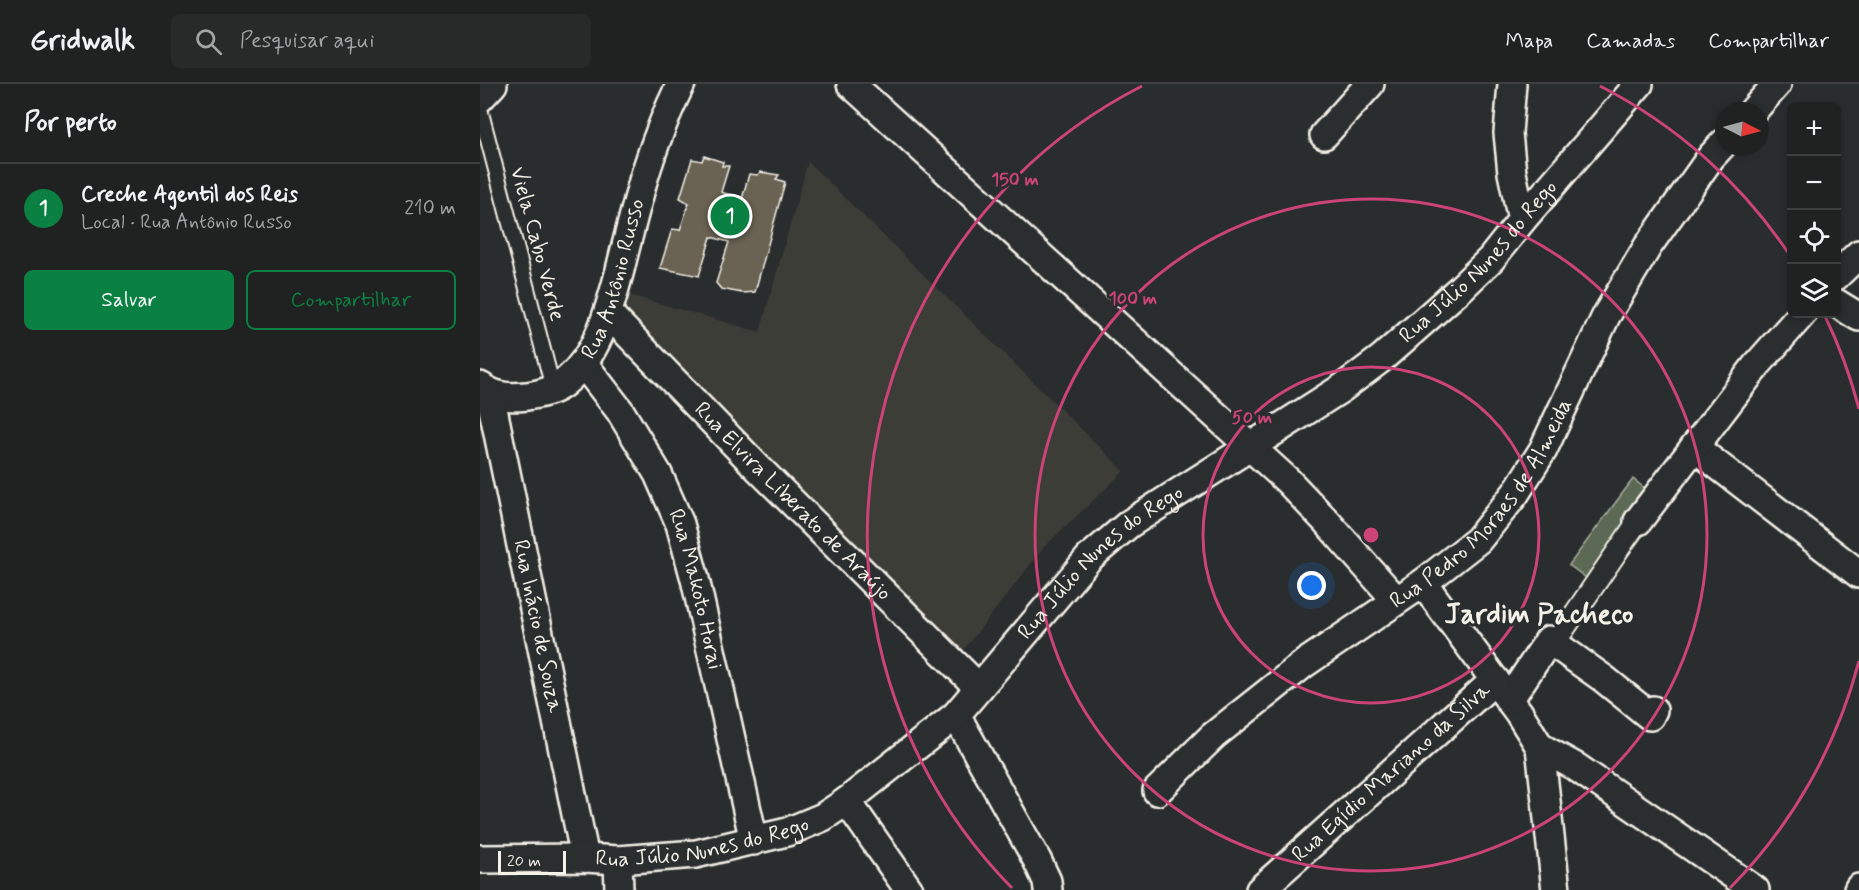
<!DOCTYPE html>
<html lang="pt">
<meta charset="utf-8">
<style>
body{margin:0;font-family:Mynerve,sans-serif;background:#282a2a;color:#f1f3f6}
.controls{position:absolute;right:18px;top:18px;display:grid;overflow:hidden;border-radius:9px;box-shadow:0 3px 9px #0003}
.controls button{width:54px;height:54px;display:grid;place-items:center;padding:0;border:0;border-bottom:2px solid #3d3f40;background:#202222;color:#f1f3f6;font:30px sans-serif}
.compass{position:absolute;left:1235px;top:18px;width:54px;height:54px;border-radius:50%;background:#202222;box-shadow:0 3px 9px #0003;rotate:96deg}
.scale{position:absolute;left:18px;bottom:15px;width:68px;box-sizing:border-box;padding-left:6px;border:3px solid #f4f1e8;border-top:0;font-size:16px;line-height:21px;white-space:nowrap;color:#f4f1e8;-webkit-text-stroke:4px #2a2d2e;paint-order:stroke}
.you{position:absolute;left:832px;top:502px;width:21px;height:21px;margin:-15px;border:4px solid #fff;border-radius:50%;background:#1a73e8;box-shadow:0 0 0 9px #1a73e833}
.badge{display:grid;place-items:center;width:39px;height:39px;border-radius:50%;background:#0b8043;color:#fff;font-size:20px;font-weight:700}
.pin{position:absolute;translate:-50% -50%;border:3px solid #fff;box-shadow:0 2px 6px #0006}
.list{margin:0;padding:0;list-style:none}
h2{display:flex;justify-content:space-between;align-items:center;height:78px;margin:0;padding:0 24px;font-size:26px}
h2 small{font-size:20px;font-weight:400;color:#a2a4a5}
.list li{display:grid;grid-template-columns:39px 1fr auto;gap:18px;align-items:center;box-sizing:border-box;height:90px;padding:0 24px;border-top:2px solid #3d3f40}
.list b{display:block;font-size:22px;white-space:nowrap}
.list p{margin:0;font-size:20px;white-space:nowrap;color:#a2a4a5}
.list em{font-size:20px;font-style:normal;color:#a2a4a5}
.actions{display:flex;gap:12px;padding:18px 24px}
.actions a{flex:1;padding:14px 0;border:2px solid #0b8043;border-radius:9px;text-align:center;font-size:21px;color:#0b8043}
.actions .main{background:#0b8043;color:#fff}
.icon{flex:none;width:33px;height:33px;fill:none;stroke:currentColor;stroke-width:2;stroke-linecap:round;stroke-linejoin:round}
.map{position:relative;flex:none;width:1379px;height:806px;overflow:hidden}
header{display:flex;align-items:center;gap:36px;box-sizing:border-box;height:84px;padding:0 30px;background:#202222;border-bottom:2px solid #3d3f40}
header strong{font-size:28px}
nav{display:flex;gap:33px;margin-inline-start:auto;font-size:21px}
.search{width:420px;height:54px;background:#282a2a;display:flex;align-items:center;gap:15px;box-sizing:border-box;padding:0 21px;border-radius:9px;color:#a2a4a5;font-size:22px}
main{display:flex}
aside{flex:1;background:#202222}
.map>svg:first-child{display:block}
.built{fill:#3e3d39}
.pitch{fill:#5b6b54;stroke:#a8ae9e;stroke-width:1.5}
.building{fill:#6b6353;stroke:#f4f1e8;stroke-width:1.5}
.lines{fill:none;stroke-linecap:round;stroke-linejoin:round}
.service-casing{stroke:#f4f1e8;stroke-width:18}
.pedestrian-casing{stroke:#f4f1e8;stroke-width:24}
.minor-casing{stroke:#f4f1e8;stroke-width:32}
.service{stroke:#2a2d2e;stroke-width:14}
.pedestrian{stroke:#2a2d2e;stroke-width:20}
.minor{stroke:#2a2d2e;stroke-width:27}
.ring{fill:none;stroke:#cc4377;stroke-width:3}
.labels{text-anchor:middle;dominant-baseline:central;stroke-width:6;stroke-linejoin:round;paint-order:stroke}
.street-label{font-size:22px;fill:#f4f1e8;stroke:#2a2d2e}
.district-label{font-size:28px;font-weight:bold;fill:#f4f1e8;stroke:#2a2d2e}
.centre{fill:#cc4377;stroke:#2a2d2e;stroke-width:3}
.ring-label{font-size:18px;text-anchor:middle;font-weight:bold;fill:#cc4377;stroke:#2a2d2e;stroke-width:6;stroke-linejoin:round;paint-order:stroke}
</style>
<header>
<strong>Gridwalk</strong>
<div class="search"><svg class="icon" aria-label="search" viewBox="0 0 24 24"><circle cx="10" cy="10" r="6"/><path d="M15 15l6 6"/></svg>Pesquisar aqui</div>
<nav><a>Mapa</a><a>Camadas</a><a>Compartilhar</a></nav>
</header>
<main>
<aside>
<h2>Por perto<small></small></h2>
<ul class="list">
<li><span class="badge">1</span><div><b>Creche Agentil dos Reis</b><p>Local · Rua Antônio Russo</p></div><em>210 m</em></li>
</ul>
<div class="actions"><a class="main">Salvar</a><a>Compartilhar</a></div>
</aside>
<div class="map">
<svg width="1379" height="806" viewBox="0 0 1379 806">
<rect width="100%" height="100%" fill="#2a2d2e"/>
<filter id="ink" filterUnits="userSpaceOnUse"><feTurbulence type="fractalNoise" baseFrequency=".0167" numOctaves="2"/><feDisplacementMap in="SourceGraphic" scale="12" xChannelSelector="R" yChannelSelector="G"/><feConvolveMatrix kernelMatrix="1 2 1 2 8 2 1 2 1" color-interpolation-filters="sRGB"/></filter>
<g filter="url(#ink)">
<path class="built" d="M328,78L644,387L565,462L481,569L137,227L145,210L280,248Z"/>
<path class="pitch" d="M1153,395L1186,421L1122,506L1089,481Z"/>
<path class="building" d="M224,72L243,78L242,82H249L241,108L262,115L269,90L278,91L280,88L299,91L296,95L305,98L275,208L262,209L241,205L236,199L249,158L231,153L219,192L180,184L192,145L200,146L209,119L200,114L212,75L222,77Z"/>
<g class="lines">
<defs>
<path id="service" d="M0,25L73,304"/>
<path id="pedestrian" d="M1074,560L1158,437"/>
<g id="minor">
<path d="M371,0L808,397L847,438L916,516"/>
<path d="M1032,0L1028,49L1032,89L1042,136"/>
<path d="M0,14L13,0"/>
<path d="M1273,27L1297,0"/>
<path d="M844,51L890,0"/>
<path d="M1356,192L1379,170"/>
<path d="M1356,219L1379,233"/>
<path id="s1" d="M128,229L277,383L499,604"/>
<path id="s2" d="M103,279L140,327L178,390L200,440L215,495L274,757"/>
<path id="s3" d="M0,302C15,313 28,314 47,312C60,310 75,307 85,298C119,270 129,226 140,186C147,156 155,127 163,97C173,64 185,31 201,0"/>
<path id="s4" d="M10,310L105,774"/>
<path d="M1214,363L1379,490"/>
<path d="M1158,437L1276,282L1322,230"/>
<path d="M943,499L1039,629L1060,663L1076,806"/>
<path d="M1029,616L1069,556L1124,595L1170,632L1173,626"/>
<path d="M476,631L557,776L567,797L568,806"/>
<path d="M1060,663L1096,683L1275,806"/>
<path id="s5" d="M677,707L733,652L825,579L943,499L998,456L1035,410L1063,366L1126,232L1168,162L1231,73L1244,59"/>
<path d="M367,717L429,806"/>
<path id="s6" d="M0,775L105,774L138,776L216,770L307,748L343,733L367,717L476,631L609,474L649,440L862,304L902,274L980,205L1011,175L1042,136L1159,0"/>
<path d="M138,776L139,806"/>
<path id="s7" d="M780,806L1015,596"/>
<path d="M1378,806L1379,804"/>
</g>
</defs>
<use href="#service" class="service-casing"/>
<use href="#pedestrian" class="pedestrian-casing"/>
<use href="#minor" class="minor-casing"/>
<use href="#service" class="service"/>
<use href="#pedestrian" class="pedestrian"/>
<use href="#minor" class="minor"/>
</g>
</g>
<g class="ring">
<circle cx="891" cy="451" r="168"/>
<circle cx="891" cy="451" r="336"/>
<path d="M1379 577A504 504 0 0 1 1250 804M532 804A504 504 0 0 1 662 2M1120 2A504 504 0 0 1 1311 173M1344 230A504 504 0 0 1 1379 325"/>
</g>
<g class="labels">
<g class="street-label">
<text transform="translate(57 160) rotate(75)">Viela Cabo Verde</text>
<text stroke="none"><textPath href="#s6" startOffset="1214">Rua Júlio Nunes do Rego</textPath></text>
<text stroke="none"><textPath href="#s3" startOffset="207">Rua Antônio Russo</textPath></text>
<text stroke="none"><textPath href="#s5" startOffset="438">Rua Pedro Moraes de Almeida</textPath></text>
<text stroke="none"><textPath href="#s1" startOffset="264">Rua Elvira Liberato de Araújo</textPath></text>
<text stroke="none"><textPath href="#s6" startOffset="728">Rua Júlio Nunes do Rego</textPath></text>
<text stroke="none"><textPath href="#s2" startOffset="256">Rua Makoto Horai</textPath></text>
<text stroke="none"><textPath href="#s4" startOffset="237">Rua Inácio de Souza</textPath></text>
<text stroke="none"><textPath href="#s7" startOffset="176">Rua Egídio Mariano da Silva</textPath></text>
<text stroke="none"><textPath href="#s6" startOffset="224">Rua Júlio Nunes do Rego</textPath></text>
</g>
<g class="district-label">
<text x="1059" y="531">Jardim Pacheco</text>
</g>
</g>
<circle cx="891" cy="451" r="9" class="centre"/>
<g class="ring-label">
<text x="535" y="101">150 m</text>
<text x="653" y="220">100 m</text>
<text x="772" y="339">50 m</text>
</g>
</svg>
<div class="controls">
<button>+</button>
<button>−</button>
<button><svg class="icon" aria-label="locate" viewBox="0 0 24 24"><circle cx="12" cy="12" r="6"/><path d="M12 2v4M12 18v4M2 12h4M18 12h4"/></svg></button>
<button><svg class="icon" aria-label="layers" viewBox="0 0 24 24"><path d="M12 4l9 5-9 5-9-5zM3 14l9 5 9-5"/></svg></button>
</div>
<svg class="compass" viewBox="-18 -18 36 36"><path d="M0-13l5 13h-10z" fill="#e53935"/><path d="M0 13l5-13h-10z" fill="#a2a4a5"/></svg>
<div class="scale">20 m</div>
<div class="you"></div>
<div class="pin badge" style="left:250px;top:132px">1</div>
</div>
</main>
